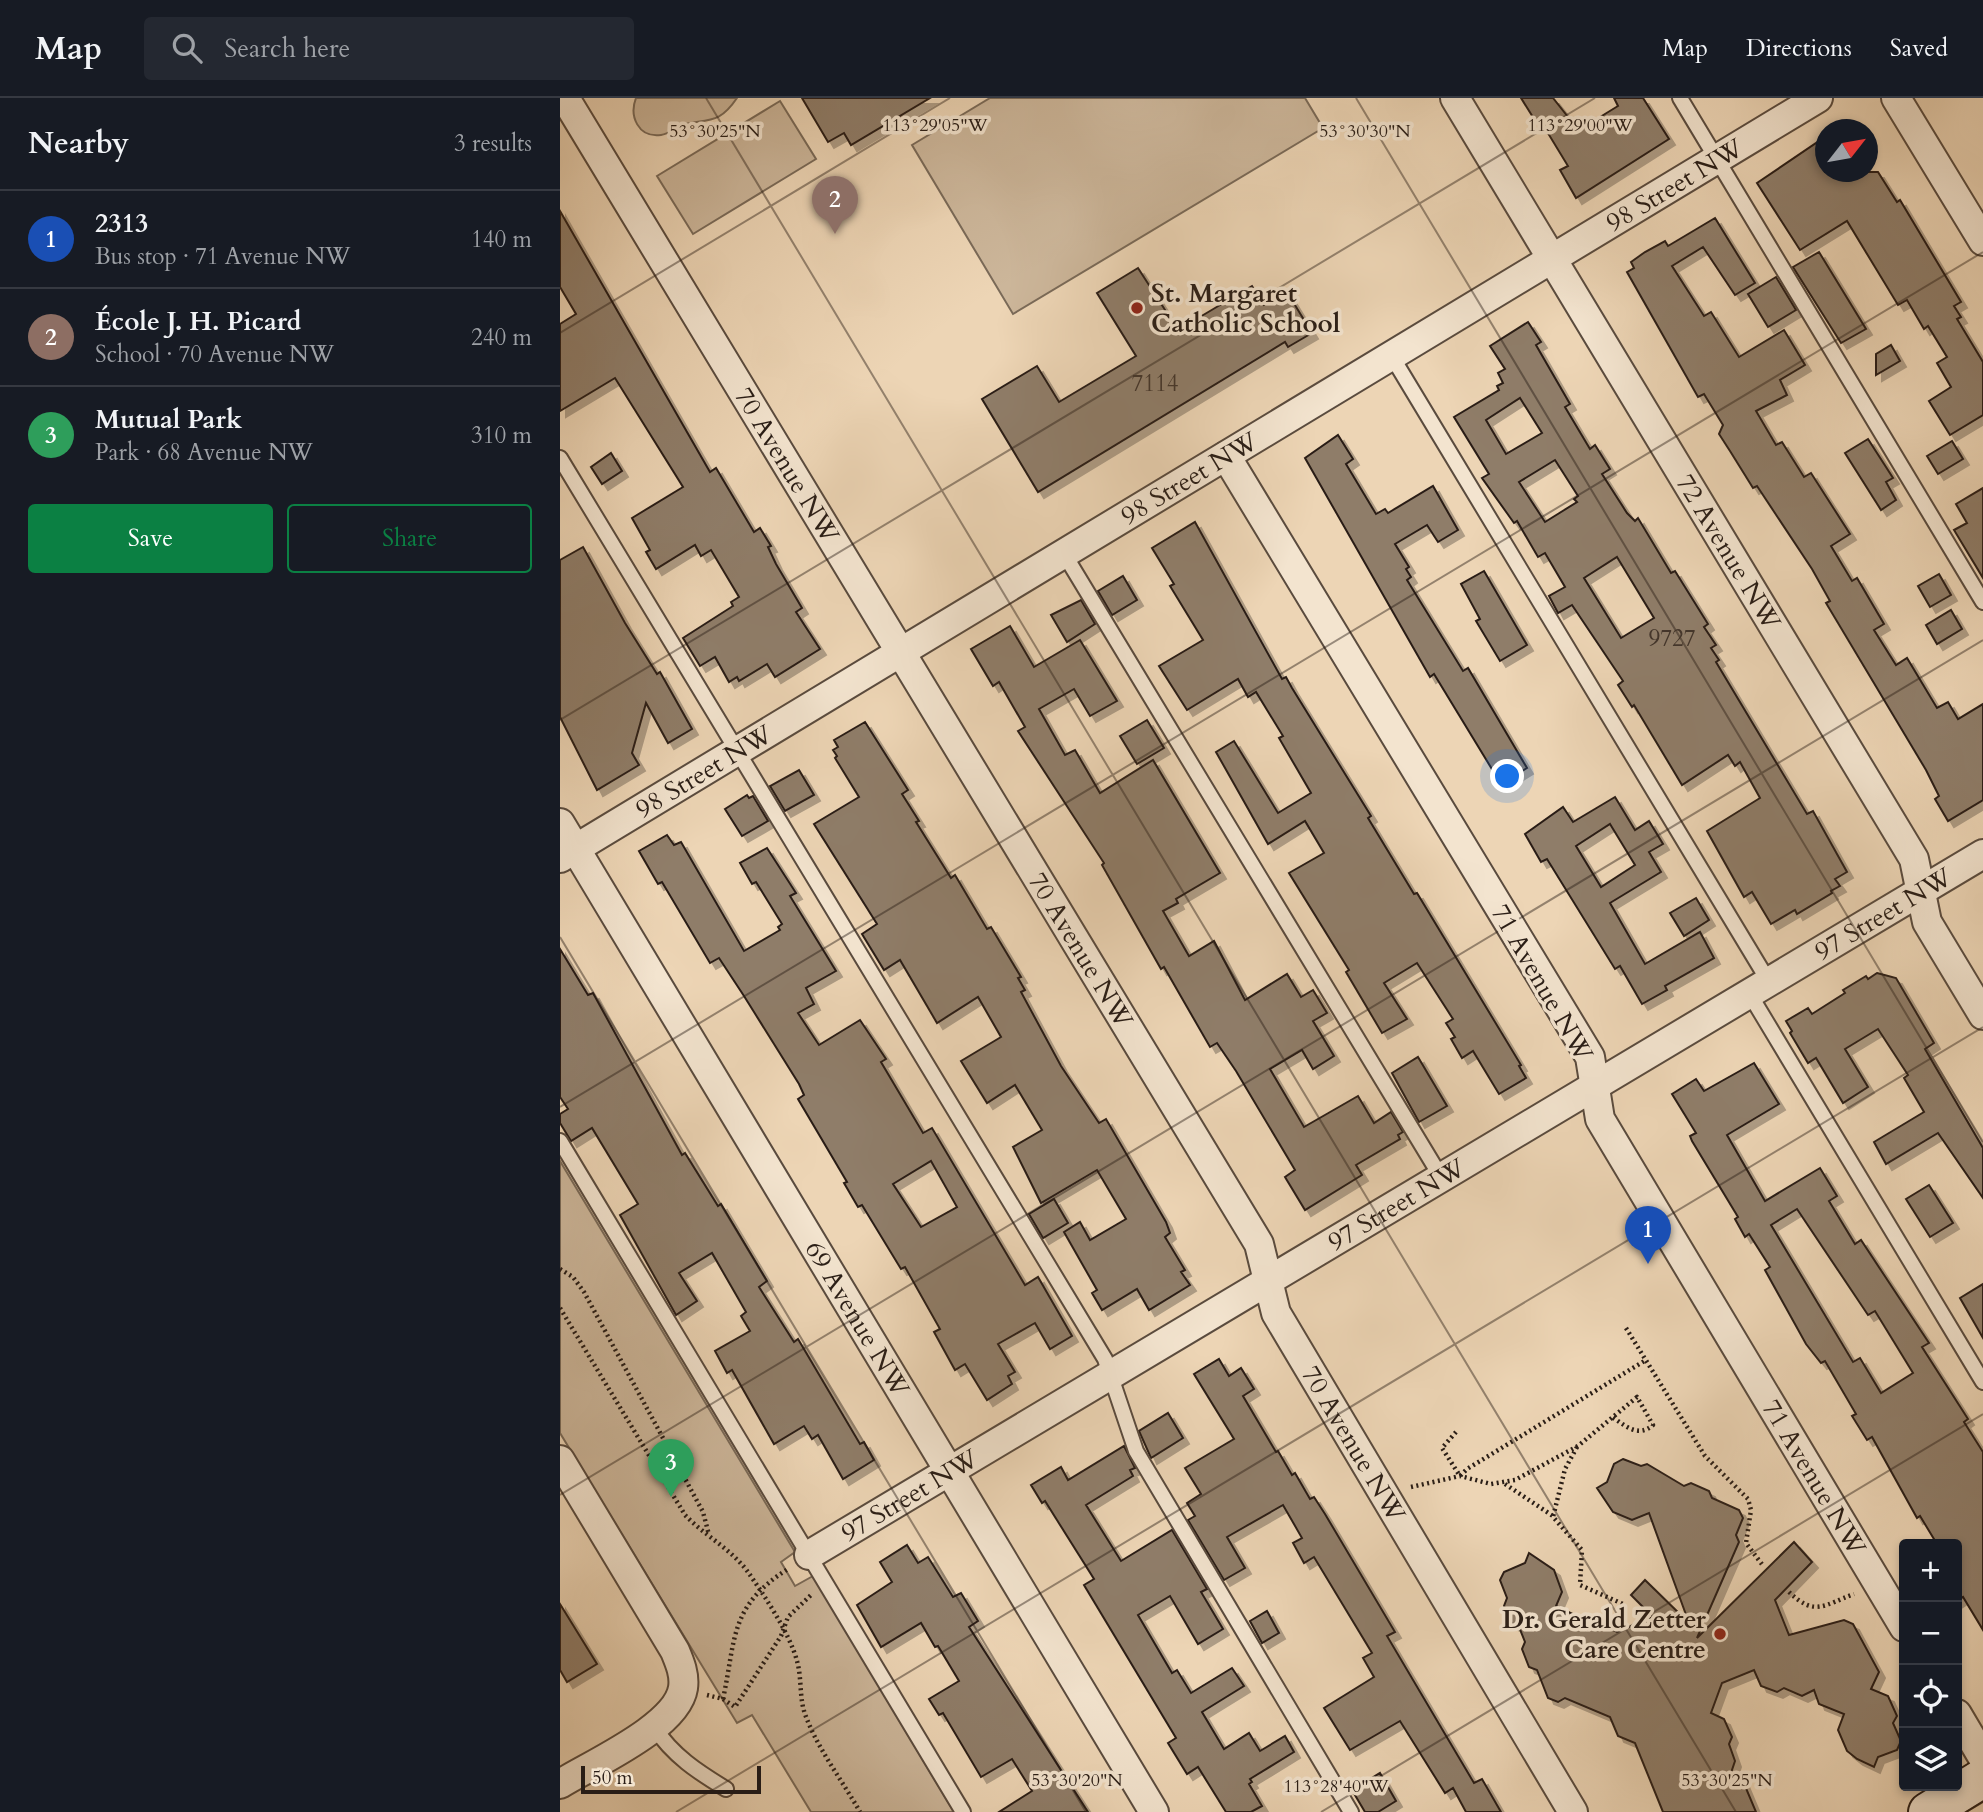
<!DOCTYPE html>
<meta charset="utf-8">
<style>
body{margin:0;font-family:Cardo,serif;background:#242831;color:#f1f3f6}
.controls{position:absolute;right:21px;bottom:21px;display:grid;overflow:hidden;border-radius:7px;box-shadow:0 4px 10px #0003}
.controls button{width:63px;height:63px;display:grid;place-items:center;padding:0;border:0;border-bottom:2px solid #363941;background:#171b24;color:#f1f3f6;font:35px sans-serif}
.compass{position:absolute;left:1255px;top:21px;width:63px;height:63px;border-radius:50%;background:#171b24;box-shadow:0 4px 10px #0003;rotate:59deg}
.scale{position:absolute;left:21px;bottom:18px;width:180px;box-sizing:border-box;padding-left:7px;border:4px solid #291d16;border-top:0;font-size:19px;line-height:24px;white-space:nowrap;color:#291d16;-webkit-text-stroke:5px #f3e4cf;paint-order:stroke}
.you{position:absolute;left:948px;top:679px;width:24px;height:24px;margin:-18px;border:5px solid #fff;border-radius:50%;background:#1a73e8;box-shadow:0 0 0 10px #1a73e833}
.badge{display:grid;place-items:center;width:46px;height:46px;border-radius:50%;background:#0b8043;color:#fff;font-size:23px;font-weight:700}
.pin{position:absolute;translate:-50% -58px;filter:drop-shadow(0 2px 4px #0008)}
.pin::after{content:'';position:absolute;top:37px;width:24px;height:21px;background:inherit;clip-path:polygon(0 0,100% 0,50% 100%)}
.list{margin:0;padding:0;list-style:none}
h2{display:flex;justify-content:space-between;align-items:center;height:91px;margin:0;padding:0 28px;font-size:30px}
h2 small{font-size:23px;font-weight:400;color:#9ea1a6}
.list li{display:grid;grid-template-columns:46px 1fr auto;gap:21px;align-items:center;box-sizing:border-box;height:98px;padding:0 28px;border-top:2px solid #363941}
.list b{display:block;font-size:26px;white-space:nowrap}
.list p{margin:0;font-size:23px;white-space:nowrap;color:#9ea1a6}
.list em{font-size:23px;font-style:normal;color:#9ea1a6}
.actions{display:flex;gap:14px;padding:21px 28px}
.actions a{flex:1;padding:16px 0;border:2px solid #0b8043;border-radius:7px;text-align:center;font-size:24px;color:#0b8043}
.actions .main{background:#0b8043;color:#fff}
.icon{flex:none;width:38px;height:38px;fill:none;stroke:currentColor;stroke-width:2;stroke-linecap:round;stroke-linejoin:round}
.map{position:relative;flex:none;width:1423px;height:1714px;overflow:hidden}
header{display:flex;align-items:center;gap:42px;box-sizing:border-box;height:98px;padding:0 35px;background:#171b24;border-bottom:2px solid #363941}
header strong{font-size:33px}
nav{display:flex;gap:38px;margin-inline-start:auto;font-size:24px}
.search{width:490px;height:63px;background:#242831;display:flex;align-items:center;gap:18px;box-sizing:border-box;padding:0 24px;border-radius:7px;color:#9ea1a6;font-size:26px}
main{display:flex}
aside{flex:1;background:#171b24}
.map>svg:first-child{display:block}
.green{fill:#ccb69a;stroke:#7a6a58;stroke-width:2}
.building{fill:#8f7d69;stroke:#291d16;stroke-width:2;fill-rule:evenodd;filter:url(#shadow)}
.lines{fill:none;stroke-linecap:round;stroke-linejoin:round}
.lane-casing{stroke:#5a4b3e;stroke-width:18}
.street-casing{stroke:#5a4b3e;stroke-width:32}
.secondary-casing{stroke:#291d16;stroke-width:42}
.path{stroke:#291d16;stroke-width:4.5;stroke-dasharray:2 3.5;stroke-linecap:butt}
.lane{stroke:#f3e4cf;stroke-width:14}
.street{stroke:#f3e4cf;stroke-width:28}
.secondary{stroke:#f3e4cf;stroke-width:38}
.ticks{fill:none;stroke:#291d16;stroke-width:2;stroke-opacity:0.45}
.poi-dot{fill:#8f2418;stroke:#f3e4cf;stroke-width:2.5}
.labels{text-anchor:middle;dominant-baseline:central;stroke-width:7;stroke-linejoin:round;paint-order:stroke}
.number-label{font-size:23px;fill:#42352b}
.street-label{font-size:26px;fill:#291d16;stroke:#f3e4cf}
.poi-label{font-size:26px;font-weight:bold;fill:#291d16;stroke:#f3e4cf;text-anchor:start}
.ticks-label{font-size:18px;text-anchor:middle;fill:#291d16;stroke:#f3e4cf;stroke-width:7;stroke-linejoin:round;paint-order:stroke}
</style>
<header>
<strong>Map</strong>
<div class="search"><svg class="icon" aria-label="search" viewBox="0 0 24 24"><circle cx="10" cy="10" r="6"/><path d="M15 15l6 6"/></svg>Search here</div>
<nav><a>Map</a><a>Directions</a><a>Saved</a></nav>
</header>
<main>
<aside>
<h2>Nearby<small>3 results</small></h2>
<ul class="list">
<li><span class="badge" style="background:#1a4fb4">1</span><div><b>2313</b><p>Bus stop · 71 Avenue NW</p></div><em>140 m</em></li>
<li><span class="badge" style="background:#8d6e63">2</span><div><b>École J. H. Picard</b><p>School · 70 Avenue NW</p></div><em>240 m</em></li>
<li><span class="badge" style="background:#2e9e5b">3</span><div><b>Mutual Park</b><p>Park · 68 Avenue NW</p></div><em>310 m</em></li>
</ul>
<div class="actions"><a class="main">Save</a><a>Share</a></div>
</aside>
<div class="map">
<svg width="1423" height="1714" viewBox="0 0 1423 1714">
<defs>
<filter id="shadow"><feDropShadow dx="6" dy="6" stdDeviation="0" flood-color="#0004"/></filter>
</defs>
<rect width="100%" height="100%" fill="#edd5b5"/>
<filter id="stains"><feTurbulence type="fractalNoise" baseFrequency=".00286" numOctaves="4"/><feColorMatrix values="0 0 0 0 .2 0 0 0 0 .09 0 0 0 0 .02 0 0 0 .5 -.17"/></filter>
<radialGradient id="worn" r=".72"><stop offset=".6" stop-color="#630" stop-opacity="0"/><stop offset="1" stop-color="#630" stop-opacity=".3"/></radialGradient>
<g class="green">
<path d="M76,0H177C160,25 151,21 125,26C117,27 110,36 101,37C78,40 69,18 76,0Z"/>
<path d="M430,0H745L763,30L453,216L352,47Z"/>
<path d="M220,3L256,61L133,136L97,78Z"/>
<path d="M0,1063L235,1454L221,1464L235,1488L253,1478L394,1714H251L192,1617L177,1625L0,1335Z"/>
</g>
<g class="building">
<path d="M242,0H370L291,47L284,35L268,44Z"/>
<path d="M961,0H993L1016,29L1025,24L1027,27L1058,8L1054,0H1083L1109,41L1016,100L1000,72L1008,68L980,22L976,24Z"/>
<path d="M1265,39V74H1318L1337,104L1340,102L1401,204L1394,208L1401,219L1397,221L1423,264V317L1390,337L1369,303L1391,289L1377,265L1387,259L1368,228L1364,231L1347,202L1338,207L1287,123L1240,152L1197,85Z"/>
<path d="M0,113L150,374L156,370L194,434L200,430L211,448L208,449L216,466L242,510L236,514L260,551L215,579L207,566L179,583L177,579L169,584L155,559L140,568L123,540L173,508L171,504L179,499L151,452L141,458L135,447L96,471L86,454L90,452L72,420L123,389L55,280L0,313V226L16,216L0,189Z"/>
<path d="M1155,120L1195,185L1175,197L1143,149L1112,168L1144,218L1151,214L1179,259L1224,232L1245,267L1220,282L1227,297L1196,313L1216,347L1222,344L1244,379L1251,375L1290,436L1271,448L1292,483L1297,480L1324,526L1314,532L1336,567L1347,560L1377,610L1388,604L1398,621L1423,606V702L1388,723L1375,701L1379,698L1366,672L1266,505L1270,503L1252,471L1197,388L1193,390L1170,353L1159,336L1163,327L1144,296L1138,299L1067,174L1074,170L1071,164L1085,154L1105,143L1108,148Z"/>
<path d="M1259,154L1306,231L1281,245L1233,169Z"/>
<path d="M578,170L618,232L692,188L704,207L727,194L752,235L728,249L725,244L478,394L422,301L477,268L499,304L576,258L537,195Z"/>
<path d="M1216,179L1236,212L1208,229L1188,196Z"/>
<path d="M968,224L981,244L976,247L1010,306L1005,309L1030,351L1035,347L1050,371L1042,376L1067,415L1075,423L1078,420L1111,475L1115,473L1148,526L1144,529L1156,547L1151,550L1159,562L1156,564L1247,716L1253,713L1287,774L1275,781L1280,788L1271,793L1272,795L1237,816L1235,812L1211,826L1192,794L1184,799L1147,733L1200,700L1180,664L1175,668L1168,657L1122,687L1074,607L1072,609L1058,587L1063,583L1012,507L998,515L989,498L1005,489L985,455L978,459L957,423L954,425L922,380L929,376L894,319L939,292L937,288L943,285L938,275L945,271L930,248ZM960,300L982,335L946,356L926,322ZM995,362L1018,398L1014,401L1017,404L985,424L959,384ZM1057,459L1094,520L1061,540L1024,480Z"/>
<path d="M1331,247L1340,263L1316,277V256Z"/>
<path d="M778,337L793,361L786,366L816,416L825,411L828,415L873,388L898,432L878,444L867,427L835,446L849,469L846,471L851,479L847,482L903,573L908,570L967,670L941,686L874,576L870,579L745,360Z"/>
<path d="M1308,341L1333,380L1326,384L1336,402L1321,412L1285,355Z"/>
<path d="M1392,343L1403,361L1378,376L1367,358Z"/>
<path d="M51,355L62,373L42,386L31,369Z"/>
<path d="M1423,390V480L1394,432L1407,425L1396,406Z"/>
<path d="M635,424L722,581L726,579L732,590L811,718L808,720L854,796L857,795L961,967L959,968L966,980L939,996L913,953L902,960L891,941L895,939L886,925L893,921L857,865L824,885L847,921L822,935L786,874L789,872L729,775L764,755L745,723L708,746L656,654L674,643L718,715L751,695L719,640L723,638L696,594L688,599L678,581L627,612L599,568L643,542L610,488L614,486L592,450Z"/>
<path d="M23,449L65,525L97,576L100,574L132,631L108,645L86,605L72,655L79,667L37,692L0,619V462Z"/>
<path d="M924,473L967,547L940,563L916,523L920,521L901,486Z"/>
<path d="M1379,476L1391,497L1370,509L1358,488Z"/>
<path d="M563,478L577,502L552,517L538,493Z"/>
<path d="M521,502L535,526L507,544L491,517Z"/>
<path d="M1391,512L1402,531L1377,546L1366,527Z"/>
<path d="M450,528L474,569L520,542L557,603L530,618L514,591L479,611L505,657L515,652L540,695L593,662L660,775L616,801L618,805L603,813L629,858L654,843L685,902L727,876L741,899L753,892L767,915L753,923L774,958L753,971L742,952L710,971L744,1029L798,998L814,1025L831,1014L843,1034L838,1037L840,1041L796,1067L802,1077L745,1112L725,1079L735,1072L676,973L657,945L650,949L604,869L601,871L542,767L544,765L458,633L465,629L439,584L433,588L411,551Z"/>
<path d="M587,622L604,650L577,666L560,638Z"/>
<path d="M305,624L348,692L342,696L359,723L356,724L391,780L395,777L427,831L431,829L461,879L458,880L465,892L461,894L501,968L539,1025L546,1021L606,1124L610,1135L605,1139L625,1172L621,1174L630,1187L589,1212L577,1191L542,1212L532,1195L537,1192L504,1134L520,1124L530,1142L566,1121L537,1072L481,1105L453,1049L482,1032L455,987L427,1005L401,963L441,939L418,899L377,925L340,862L324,872L302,836L317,826L254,726L299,699L275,660L277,658L273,652L278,649L274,642Z"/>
<path d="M239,672L254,697L225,713L210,688Z"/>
<path d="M187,697L189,700L193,698L208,723L182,738L165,711Z"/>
<path d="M1055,699L1075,732L1089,723L1103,746L1089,754L1101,774L1050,805L1085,866L1140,834L1154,860L1105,888L1107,892L1082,906L1060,868L1055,871L987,761L981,764L965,736L1003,709L1013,724ZM1050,726L1075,767L1041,789L1016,748Z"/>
<path d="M107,737L114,747L121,744L184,853L220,832L218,829L222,826L196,784L192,786L180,765L207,750L236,795L230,798L276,873L246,890L254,906L238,915L259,947L300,922L326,961L321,964L363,1035L372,1030L465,1187L478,1179L493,1205L512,1238L490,1251L475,1225L438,1246L455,1274L448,1278L452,1286L427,1302L405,1266L395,1272L374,1234L380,1231L345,1169L341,1171L302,1107L298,1109L284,1085L287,1084L238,1001L244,997L239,986L184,898L159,860L150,865L102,784L98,786L79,753ZM371,1063L397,1109L361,1129L333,1086Z"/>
<path d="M1136,800L1149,822L1124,838L1110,815Z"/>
<path d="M0,851L28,897L33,895L122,1057L125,1055L158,1108L161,1106L207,1183L199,1189L234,1244L238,1241L300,1346L304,1344L314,1362L283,1381L258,1337L252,1341L244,1328L214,1346L172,1272L167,1275L155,1253L190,1233L181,1218L186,1214L152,1155L119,1175L137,1203L116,1217L60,1117L78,1106L32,1030L11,1043L0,1025V1016L8,1011L0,999Z"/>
<path d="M1317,875L1336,880L1374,945L1365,951L1423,1050V1100L1378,1035L1326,1066L1314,1044L1364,1014L1344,980L1348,977L1318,931L1285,951L1308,989L1283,1005L1256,960L1248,965L1230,935L1232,933L1226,923L1248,910L1252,916L1285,895L1283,892L1306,878L1308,881Z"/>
<path d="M858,959L887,1008L859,1024L832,975Z"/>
<path d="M1194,965L1219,1006L1167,1037L1205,1103L1260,1070L1277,1098L1269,1103L1295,1146L1301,1142L1369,1245L1362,1249L1408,1321L1404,1324L1423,1354V1532L1403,1499L1397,1503V1446H1377L1360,1418L1357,1420L1312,1339L1307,1342L1292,1318L1296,1316L1265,1263L1261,1265L1246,1246L1205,1172L1210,1169L1189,1136L1185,1139L1175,1121L1178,1119L1132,1043L1130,1038L1136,1035L1112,996L1136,981L1144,993ZM1237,1111L1308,1217L1315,1213L1353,1275L1321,1295L1300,1260L1293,1264L1211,1127Z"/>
<path d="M1369,1087L1393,1125L1370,1139L1346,1101Z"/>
<path d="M494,1101L508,1125L483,1140L469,1116Z"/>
<path d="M1423,1186V1240L1400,1200Z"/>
<path d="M659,1261L669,1278L681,1270L694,1291L683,1298L716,1354L718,1353L732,1377L735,1375L750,1401L754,1399L765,1416L835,1534L827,1538L882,1631L914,1685L922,1681L941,1714H906L893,1690L885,1695L840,1623L790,1652L764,1610L814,1579L803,1560L812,1555L754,1459L744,1465L733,1445L742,1440L723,1407L667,1439L685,1470L664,1482L628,1422L635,1418L627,1405L641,1396L625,1370L674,1341L634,1276Z"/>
<path d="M608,1315L623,1340L591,1360L579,1333Z"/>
<path d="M564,1348L575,1370L570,1372L573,1378L526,1407L561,1463L612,1432L647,1491L641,1494L663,1531L638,1546L610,1498L578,1517L612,1575L617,1572L631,1595L672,1570L684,1588L642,1614L664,1651L689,1635L700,1653L725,1638L734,1654L690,1681L692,1684L689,1686L702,1708L691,1714H666L638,1669L627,1676L608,1645L616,1640L524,1487L534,1481L485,1403L482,1405L471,1387L501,1369L508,1382Z"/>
<path d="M1063,1361L1081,1368L1087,1366L1124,1388L1131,1385L1149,1393L1152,1400L1179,1412L1183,1420L1176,1437L1179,1444L1137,1540L1234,1444L1252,1464L1215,1502L1229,1537L1284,1522L1293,1526L1319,1574L1311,1591L1328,1598L1337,1618L1333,1625L1341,1643L1337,1652L1318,1659L1314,1669L1297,1661L1287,1653L1278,1632L1284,1616L1259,1606L1254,1592L1242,1598L1224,1590L1217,1594L1201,1588L1194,1572L1162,1585L1151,1615L1164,1621L1172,1639L1169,1646L1175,1663L1170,1678L1183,1683L1196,1714H1103L1075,1645L1058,1638L1050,1619L1005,1600L998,1604L988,1600L977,1572L969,1569L962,1551L965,1544L959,1529L952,1526L944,1508L947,1500L940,1482L944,1474L965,1465L969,1455L994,1472L1002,1494L996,1508L1021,1520L1026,1532L1041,1526L1057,1534L1093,1519L1071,1497L1085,1482L1129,1525L1089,1415L1072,1422L1053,1414L1037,1390L1047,1384L1054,1366Z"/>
<path d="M347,1447L358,1465L368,1459L393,1499L401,1495L418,1523L409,1529L528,1714H439L472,1693L452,1661L421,1679L383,1615L379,1617L369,1601L399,1583L378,1548L375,1549L361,1525L321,1549L297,1507L332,1484L320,1464Z"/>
<path d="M0,1506L37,1566L7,1584L0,1572Z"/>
<path d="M707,1513L719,1535L702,1545L690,1523Z"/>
<path d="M820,1675L836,1703L818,1714H805L792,1692Z"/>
</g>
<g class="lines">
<defs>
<g id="lane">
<path d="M1120,0L1423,504"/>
<path d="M831,257L1209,884"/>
<path d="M0,360L545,1261L576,1353L791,1714"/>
<path d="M503,454L881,1079"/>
<path d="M1189,895L1423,1284"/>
<path d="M0,1043L403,1714"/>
<path d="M94,1629C113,1658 138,1674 166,1691"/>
</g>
<g id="street">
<path id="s1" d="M5,0L699,1146L716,1215L1013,1714"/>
<path id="s2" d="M895,0L1354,761L1367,824L1423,917"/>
<path d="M1336,0L1423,143"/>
<path id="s3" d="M666,358L1030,959L1040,1021L1344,1529"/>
<path id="s4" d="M0,725L594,1714"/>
<path id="s5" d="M0,760L1258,0"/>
<path d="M0,1362L115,1553C120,1565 125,1577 123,1590C117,1629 32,1666 0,1686"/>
<path id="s6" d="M249,1457L1423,756"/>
<path d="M1397,1616L1423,1660"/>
</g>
<path id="secondary" d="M1368,1714L1423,1680"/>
</defs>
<use href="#lane" class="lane-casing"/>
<use href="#street" class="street-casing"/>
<use href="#secondary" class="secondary-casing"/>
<g class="path">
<path d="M0,1171L13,1179L24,1194L143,1414L149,1437"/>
<path d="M0,1210L125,1417C144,1437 171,1451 188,1474C204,1497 230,1536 237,1563C242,1580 239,1599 245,1616C257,1650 282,1682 300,1714"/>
<path d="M1066,1230L1145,1358L1188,1401L1191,1412L1186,1445L1204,1469"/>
<path d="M896,1334L882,1350L900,1378L907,1371L1086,1262"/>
<path d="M1017,1349L1005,1371L993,1419L1022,1452L1020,1487L1063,1506"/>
<path d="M945,1386L993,1418"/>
<path d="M851,1389L900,1378L931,1386L955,1382L1018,1348L1077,1299L1093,1327C1078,1340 1066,1328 1052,1319"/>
<path d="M1229,1494C1255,1519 1264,1507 1294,1496"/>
<path d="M147,1597L163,1601C176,1541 169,1508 228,1471"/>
<path d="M163,1601L175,1609L221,1538L228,1519L252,1496"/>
</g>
<use href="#lane" class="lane"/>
<use href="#street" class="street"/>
<use href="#secondary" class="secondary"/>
</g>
<path class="ticks" d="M146,0L1176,1714M796,0L1423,1044M0,235L390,0M0,622L1035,0M0,839L526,1714M0,1009L1423,154M0,1397L1423,542M116,1714L1423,929M761,1714L1423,1316M1406,1714L1423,1704"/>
<g class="poi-dot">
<circle cx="577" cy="210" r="7"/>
<circle cx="1160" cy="1536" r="7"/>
</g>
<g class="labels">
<g class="number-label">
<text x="595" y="285">7114</text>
<text x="1112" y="540">9727</text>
</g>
<g class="street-label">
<text stroke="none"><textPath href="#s5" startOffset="1302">98 Street NW</textPath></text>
<text stroke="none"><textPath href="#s1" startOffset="429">70 Avenue NW</textPath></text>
<text stroke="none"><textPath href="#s5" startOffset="735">98 Street NW</textPath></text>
<text stroke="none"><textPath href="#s2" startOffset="530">72 Avenue NW</textPath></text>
<text stroke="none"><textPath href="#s5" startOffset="168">98 Street NW</textPath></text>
<text stroke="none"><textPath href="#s6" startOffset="1251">97 Street NW</textPath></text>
<text stroke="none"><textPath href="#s1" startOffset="996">70 Avenue NW</textPath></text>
<text transform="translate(982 885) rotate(60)">71 Avenue NW</text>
<text stroke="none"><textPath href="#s6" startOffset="684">97 Street NW</textPath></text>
<text stroke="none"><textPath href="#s4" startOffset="578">69 Avenue NW</textPath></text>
<text stroke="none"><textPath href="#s1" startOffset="1563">70 Avenue NW</textPath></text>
<text stroke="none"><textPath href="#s3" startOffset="1183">71 Avenue NW</textPath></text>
<text stroke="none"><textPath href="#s6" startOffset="117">97 Street NW</textPath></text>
</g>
<g class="poi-label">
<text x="591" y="195">St. Margaret<tspan x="591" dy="30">Catholic School</tspan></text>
<text x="1146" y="1521" text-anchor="end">Dr. Gerald Zetter<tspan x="1146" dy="30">Care Centre</tspan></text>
</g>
</g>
<g class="ticks-label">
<text x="1020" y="33">113°29'00"W</text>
<text x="375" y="33">113°29'05"W</text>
<text x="805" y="39">53°30'30"N</text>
<text x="155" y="39">53°30'25"N</text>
<text x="517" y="1688">53°30'20"N</text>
<text x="1167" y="1688">53°30'25"N</text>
<text x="776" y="1694">113°28'40"W</text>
</g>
<rect width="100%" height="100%" filter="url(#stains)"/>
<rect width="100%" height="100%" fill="url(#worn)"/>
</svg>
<div class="controls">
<button>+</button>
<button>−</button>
<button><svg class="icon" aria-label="locate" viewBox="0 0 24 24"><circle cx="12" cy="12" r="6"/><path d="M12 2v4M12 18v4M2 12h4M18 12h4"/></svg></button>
<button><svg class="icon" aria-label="layers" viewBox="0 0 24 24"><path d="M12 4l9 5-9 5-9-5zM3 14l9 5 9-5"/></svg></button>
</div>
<svg class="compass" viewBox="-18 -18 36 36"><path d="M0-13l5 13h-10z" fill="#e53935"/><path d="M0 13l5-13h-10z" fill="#9ea1a6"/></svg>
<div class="scale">50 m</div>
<div class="you"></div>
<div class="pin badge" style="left:1088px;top:1166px;background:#1a4fb4">1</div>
<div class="pin badge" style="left:275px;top:136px;background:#8d6e63">2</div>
<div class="pin badge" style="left:111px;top:1399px;background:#2e9e5b">3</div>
</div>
</main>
